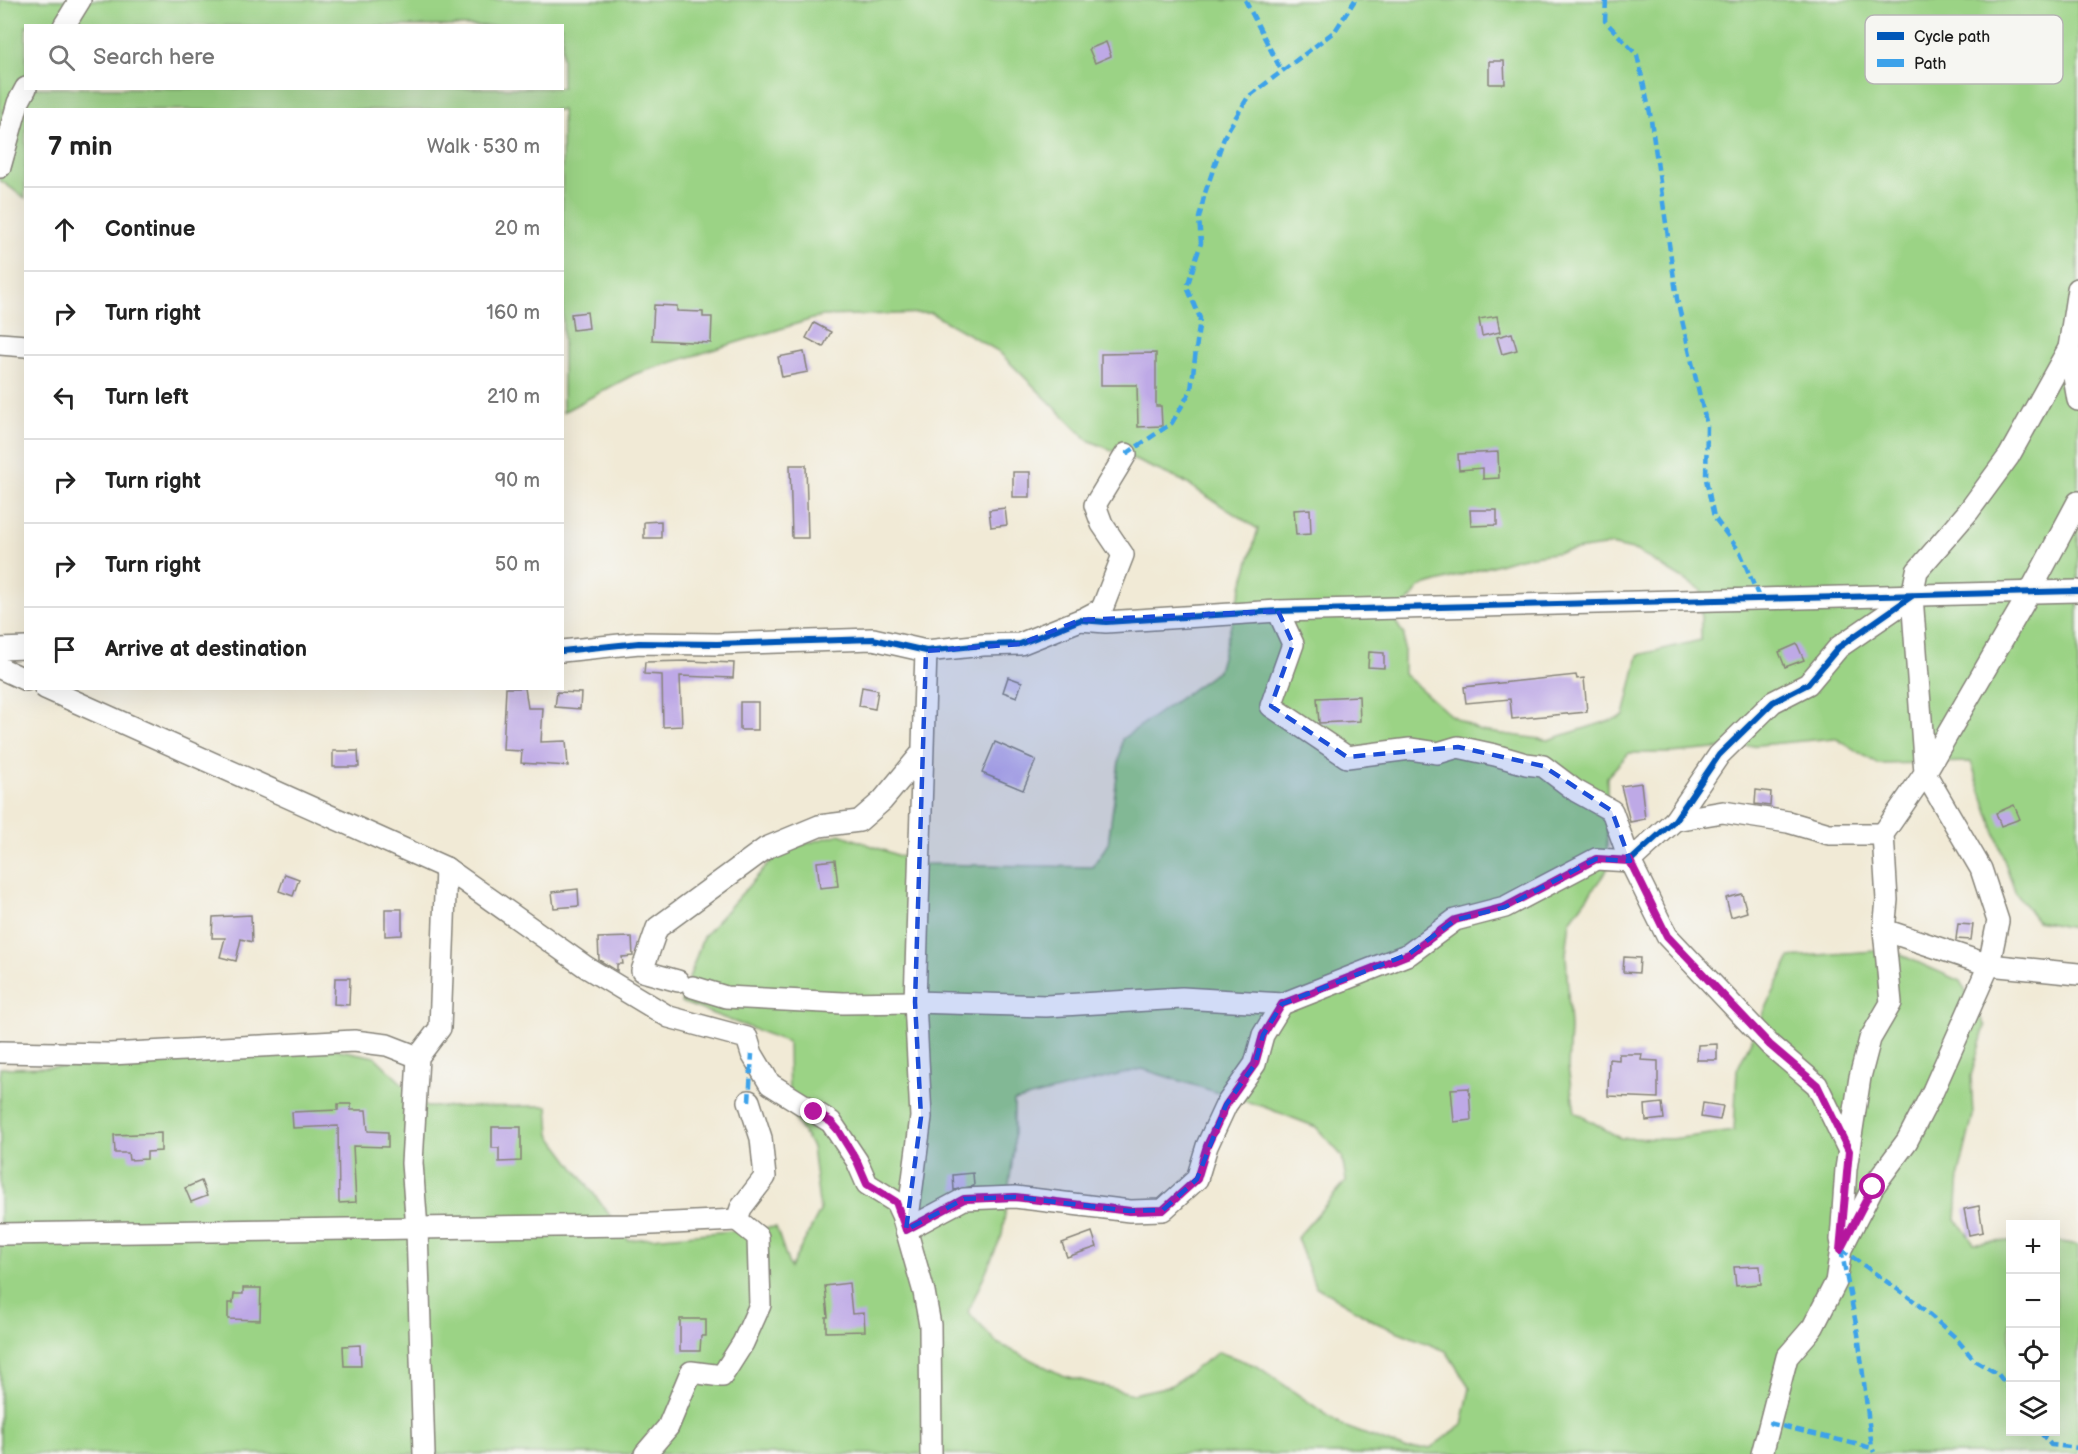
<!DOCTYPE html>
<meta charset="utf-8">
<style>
body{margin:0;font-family:"Balsamiq Sans",sans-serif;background:#f2f2f2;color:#222}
.controls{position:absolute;right:18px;bottom:18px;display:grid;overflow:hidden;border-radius:0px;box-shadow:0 6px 24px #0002}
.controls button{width:54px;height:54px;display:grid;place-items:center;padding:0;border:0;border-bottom:2px solid #e0e0e0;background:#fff;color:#222;font:30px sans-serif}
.stop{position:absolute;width:18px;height:18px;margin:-14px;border:4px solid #b5179e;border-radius:50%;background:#fff}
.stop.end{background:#b5179e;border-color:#fff;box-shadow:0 2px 6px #0008}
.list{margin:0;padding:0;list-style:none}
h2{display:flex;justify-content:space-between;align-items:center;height:78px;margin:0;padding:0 24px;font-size:26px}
h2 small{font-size:20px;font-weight:400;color:#767676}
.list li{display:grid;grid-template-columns:39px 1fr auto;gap:18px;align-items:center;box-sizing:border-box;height:84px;padding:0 24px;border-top:2px solid #e0e0e0}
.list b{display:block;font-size:22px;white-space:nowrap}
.list em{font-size:20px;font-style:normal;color:#767676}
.icon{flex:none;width:33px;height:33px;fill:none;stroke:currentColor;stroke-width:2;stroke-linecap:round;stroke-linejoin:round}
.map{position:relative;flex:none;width:2078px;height:1454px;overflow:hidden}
.search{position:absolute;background:#fff;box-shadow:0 6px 24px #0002;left:24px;top:24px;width:540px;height:66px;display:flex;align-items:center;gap:15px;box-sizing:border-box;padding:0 21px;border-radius:0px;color:#767676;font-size:22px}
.panel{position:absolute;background:#fff;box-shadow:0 6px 24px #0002;left:24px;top:108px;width:540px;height:582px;border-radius:0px}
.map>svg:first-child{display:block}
.green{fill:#9bd385;stroke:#5c7850;stroke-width:1.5;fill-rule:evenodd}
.building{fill:#bea9e6}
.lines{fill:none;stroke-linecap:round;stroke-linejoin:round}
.street-casing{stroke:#868379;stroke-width:24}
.street{stroke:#fff;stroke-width:21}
.quiet{stroke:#3da2ea;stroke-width:4.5;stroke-dasharray:9 4.5;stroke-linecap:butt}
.cycleway-casing{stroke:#f6f6f2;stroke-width:10}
.cycleway{stroke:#0057b8;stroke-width:6}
.route{stroke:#b5179e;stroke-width:8}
.marked{fill:#1d4ed8;fill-opacity:0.2;stroke:#1d4ed8;stroke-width:4.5;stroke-dasharray:12 8;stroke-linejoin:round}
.key{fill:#f6f6f2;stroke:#b5b5b2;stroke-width:1.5}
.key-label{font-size:16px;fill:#1c1c1c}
</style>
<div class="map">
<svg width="2078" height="1454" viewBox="0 0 2078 1454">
<rect width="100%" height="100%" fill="#f6f6f2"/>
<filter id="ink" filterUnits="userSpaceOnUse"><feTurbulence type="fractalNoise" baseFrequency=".0167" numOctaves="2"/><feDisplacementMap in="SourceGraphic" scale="12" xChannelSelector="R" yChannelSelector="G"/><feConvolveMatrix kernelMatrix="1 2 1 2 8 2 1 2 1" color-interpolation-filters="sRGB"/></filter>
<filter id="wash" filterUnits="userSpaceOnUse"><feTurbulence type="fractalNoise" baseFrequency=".008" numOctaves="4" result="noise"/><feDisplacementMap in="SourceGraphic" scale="24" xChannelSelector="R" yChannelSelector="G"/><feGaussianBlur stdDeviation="1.35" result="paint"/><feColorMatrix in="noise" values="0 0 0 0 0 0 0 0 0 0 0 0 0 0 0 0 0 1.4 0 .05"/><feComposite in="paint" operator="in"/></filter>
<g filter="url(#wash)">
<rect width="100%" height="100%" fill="#f1ead6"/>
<path class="green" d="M0,0H2078V929L2037,921L2015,892L1971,762L1878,764L1835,738L1671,753H1629L1607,777V870L1570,921L1566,954L1570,1028L1568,1068L1575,1112L1620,1138L1672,1139L1734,1131L1737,1070L1790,957L1890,950L1960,981L1985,1026L1971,1076L1973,1116L1959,1174L1956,1219L1974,1243L2010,1241V1432H2056V1241L2078,1245V1454H0V1068L98,1066L325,1047L375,1057L426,1107L548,1106L550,1135L628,1240L776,1227L790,1268L820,1211L812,1147L789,1109L788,1042L681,1002L703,937L780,851L840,834L921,864L1092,867L1108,844L1122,739L1218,671L1258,529L1183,481L1088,440L998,351L931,313L822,316L635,374L563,412L562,110H26L25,198L0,180ZM26,26H562V88H26ZM1611,545L1637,551L1701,590V640L1638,655L1624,716L1548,740L1480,731L1450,715L1404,674V635L1394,619L1420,587L1519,558ZM1142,1069L1264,1107L1316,1127L1342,1156L1346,1181L1297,1238L1315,1286L1379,1324L1446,1351L1470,1388L1462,1425L1430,1448L1405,1449L1343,1426L1257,1366L1219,1352L1170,1386L1133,1394L1062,1375L997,1343L968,1312L1002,1235L1014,1149V1101Z"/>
<g id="blocks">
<g class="building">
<path d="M1106,42L1111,56L1095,63L1089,49Z"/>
<path d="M1489,61H1504L1505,84H1489Z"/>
<path d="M654,305L677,306V311L703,312V317H712L711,343L652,340Z"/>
<path d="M587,312L589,328L573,330L571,314Z"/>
<path d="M1497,316L1500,332L1482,336L1479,319Z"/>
<path d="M814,323L831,332L823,347L806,338Z"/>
<path d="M1512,333L1517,350L1502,354L1497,337Z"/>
<path d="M804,352L808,372L782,377L778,357Z"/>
<path d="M1156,353V406H1161L1162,426L1138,427L1137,385H1101V354Z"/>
<path d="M1498,452L1499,478L1483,479V468L1459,470L1458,454Z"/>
<path d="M790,465H806L808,538H792Z"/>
<rect x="1013" y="472" width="17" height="25"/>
<path d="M1005,508L1007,525L991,527L989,510Z"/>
<path d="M1310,509L1311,534L1296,535L1294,510Z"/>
<path d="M1470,510H1497V525L1471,526Z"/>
<path d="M661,521V538H644V522Z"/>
<path d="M1797,644L1804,660L1785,667L1779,652Z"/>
<path d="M1369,652L1384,653V668L1368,667Z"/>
<path d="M689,661L734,663L733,678L680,676L682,726L663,727L662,675L644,674L645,662Z"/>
<path d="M1576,675L1577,679L1584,678L1587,712L1512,719L1510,699L1466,703L1464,687Z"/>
<path d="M1008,677L1022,682L1017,697L1003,692Z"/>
<path d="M862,687L878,690L875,709L859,706Z"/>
<path d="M506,688H525L528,708H543L541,742L566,741L568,766L521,763L522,751L503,750Z"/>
<path d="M557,692L581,693L580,709L555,707Z"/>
<path d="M1359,696L1360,721L1319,723L1317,698Z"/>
<rect x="740" y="702" width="18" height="28"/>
<path d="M995,742L1036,760L1023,790L982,773Z"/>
<path d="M333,751H358L359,767H333Z"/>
<path d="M1641,783L1645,819L1630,822L1621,786Z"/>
<path d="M1756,790L1771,792L1770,806L1755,804Z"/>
<path d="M2014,805L2020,819L2001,826L1996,813Z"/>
<path d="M835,860L838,886L820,888L817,862Z"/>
<path d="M285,874L299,879L293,896L279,891Z"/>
<path d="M578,889L579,906L554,908L552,892Z"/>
<path d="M1742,894L1747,912L1731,917L1726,898Z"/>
<path d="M385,909H402V935L385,936Z"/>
<path d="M251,915L252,942L241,939L236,961L220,957L225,938H212L213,917Z"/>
<path d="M1958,924L1973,925L1971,940L1956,939Z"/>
<path d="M632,937L633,956L622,957L623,964H617V971L599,960L598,938Z"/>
<path d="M1624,957L1640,958L1639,973L1623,972Z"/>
<path d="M335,978H350L349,1005L334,1004Z"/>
<path d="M1717,1044V1060H1697L1698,1045Z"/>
<path d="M1619,1054H1642L1641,1060L1658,1061V1098L1608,1096L1609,1059L1619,1060Z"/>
<path d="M1469,1088L1471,1120L1454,1122L1451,1089Z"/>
<path d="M1662,1103L1664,1119L1646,1121L1645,1105Z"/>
<path d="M1703,1103L1723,1106L1720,1120L1701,1117Z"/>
<path d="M338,1104H351V1110H366L368,1131L388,1132V1147L353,1146L356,1202L339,1203L338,1126L293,1128L292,1112L338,1110Z"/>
<path d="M492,1127H521V1161L499,1162V1148H492Z"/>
<path d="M161,1133V1151L147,1152V1159L129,1160L128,1153H115L114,1135Z"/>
<path d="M973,1173L974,1186L954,1190L953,1175Z"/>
<path d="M201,1181L207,1196L191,1202L185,1188Z"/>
<path d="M1979,1206L1983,1232L1969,1235L1964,1209Z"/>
<path d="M1092,1232L1097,1247L1067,1257L1062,1243Z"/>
<path d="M1760,1266L1761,1284L1736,1286L1734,1267Z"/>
<path d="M849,1283L852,1314L864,1313L865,1331L826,1332V1317H828L825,1286Z"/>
<path d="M243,1288H261L260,1320L228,1319V1303H233L234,1294H243Z"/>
<path d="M680,1319H706V1336H701L700,1351H680Z"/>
<path d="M360,1345L361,1366H344L343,1346Z"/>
</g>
</g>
</g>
<g filter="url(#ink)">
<use href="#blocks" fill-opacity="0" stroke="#868379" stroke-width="1.5"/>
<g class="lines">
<defs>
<g id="street">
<path d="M64,26L80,0"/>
<path d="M0,167L18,103L26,88"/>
<path d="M0,344L26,346"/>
<path d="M2069,348L2078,400"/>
<path d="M1278,611L1293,644L1271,706L1347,757L1410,749L1438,753L1458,747L1495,755L1526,764L1543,766L1576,791L1612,811L1630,861L1667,936L1770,1045L1817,1085L1849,1151"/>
<path d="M1081,620L1102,609L1123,555L1102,524L1095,505L1126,454"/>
<path d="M0,649L26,648"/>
<path d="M562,651L639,643L717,644L873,639L926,651L983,645L1020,644L1080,620L1106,622L1278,611L2078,591"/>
<path d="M0,668L26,680"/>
<path d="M45,688L446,868L586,967L669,1017L747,1038L752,1054L770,1084L831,1122L857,1161L867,1184L896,1202L902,1215L924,1292L930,1325L931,1454"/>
<path d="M1675,820L1723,812L1788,822L1829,834H1883"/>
<path d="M1884,930L1989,965L2078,974"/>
<path d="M678,981L642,971L657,928L766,848L819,826L859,821L882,801L922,753"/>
<path d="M693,987L726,997L843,1003L915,1002L1046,1006L1182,998L1282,1004"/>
<path d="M0,1052L110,1054L354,1041L387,1045L418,1057"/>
<path d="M907,1226L921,1117L915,1002L926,651"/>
<path d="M906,1230L964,1199L1015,1197L1130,1211L1163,1210L1197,1179L1207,1146L1226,1105L1255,1064L1263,1035L1282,1004L1409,954L1455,920L1505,907L1596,859L1630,861L1675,820L1719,755L1773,702L1808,684L1839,647L1912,597"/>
<path d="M0,1234L630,1225L737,1220"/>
<path d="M1841,1240L1846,1169L1860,1077L1870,1039L1891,1003L1884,930L1887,900L1883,834L1925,773L1912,596L1917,571L1968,512L2009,456L2069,348L2078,289"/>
<path d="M424,1454L417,1229L412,1163L418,1057L440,1028L446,868"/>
<path d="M645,1454L668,1427L691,1372L722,1376L743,1343L760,1305L758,1237L737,1220L741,1208L765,1177L761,1138L749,1101"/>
<path d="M1762,1454L1787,1357L1813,1327L1836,1282L1841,1249L1873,1187L1907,1141L1933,1091L1989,965L1998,921L1981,869L1925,773L2030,592L2078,502"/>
</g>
</defs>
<use href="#street" class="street-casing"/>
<use href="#street" class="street"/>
<g class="quiet">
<path d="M1245,0L1282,72"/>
<path d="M1606,0L1605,21L1637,55L1650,113L1677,299L1707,426L1706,479L1714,517L1740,552L1760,600"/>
<path d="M1126,454L1172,423L1191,390L1200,318L1187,287L1201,243L1199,218L1205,193L1225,135L1248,97L1335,31L1355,0"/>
<path d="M749,1101L752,1054"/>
<path d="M1841,1249L1914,1301L1955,1337L1974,1360L1998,1374L2010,1390"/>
<path d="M1841,1249L1858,1334L1872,1448"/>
<path d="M1769,1423L1872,1448L1874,1452"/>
<path d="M2040,1432L2051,1445L2078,1448"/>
</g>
<defs>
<g id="cycleway">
<path d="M562,651L639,643L717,644L873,639L926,651L983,645L1020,644L1080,620L1106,622L1278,611L2078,591"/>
<path d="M906,1230L964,1199L1015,1197L1130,1211L1163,1210L1197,1179L1207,1146L1226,1105L1255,1064L1263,1035L1282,1004L1409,954L1455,920L1505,907L1596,859L1630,861L1675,820L1719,755L1773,702L1808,684L1839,647L1912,596"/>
</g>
</defs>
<use href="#cycleway" class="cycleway-casing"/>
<use href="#cycleway" class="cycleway"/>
</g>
</g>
<g class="lines" filter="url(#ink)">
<path class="route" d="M814,1112L831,1122L838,1130L857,1161L867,1184L896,1202L906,1230L964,1199L1015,1197L1130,1211L1163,1210L1197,1179L1207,1146L1226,1105L1255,1064L1263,1035L1282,1004L1409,954L1455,920L1505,907L1596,859L1630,861L1667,936L1770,1045L1817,1085L1849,1151L1840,1250L1873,1187"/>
</g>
<path class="marked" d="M1278,611L1293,644L1271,706L1347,757L1458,747L1543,766L1612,811L1630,861L1596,859L1505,907L1455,920L1409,954L1282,1004L1263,1035L1255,1064L1226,1105L1197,1179L1163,1210L1130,1211L1015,1197L964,1199L906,1230L921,1117L915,1002L926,651L1020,644L1080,620Z"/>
<rect x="1865" y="15" width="198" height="69" rx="9" class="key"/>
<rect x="1877" y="32" width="27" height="8" fill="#0057b8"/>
<rect x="1877" y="59" width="27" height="8" fill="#3da2ea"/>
<g class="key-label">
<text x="1914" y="42">Cycle path</text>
<text x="1914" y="69">Path</text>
</g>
</svg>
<div class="controls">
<button>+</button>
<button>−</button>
<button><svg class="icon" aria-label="locate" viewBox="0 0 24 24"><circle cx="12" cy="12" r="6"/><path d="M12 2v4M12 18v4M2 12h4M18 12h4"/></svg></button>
<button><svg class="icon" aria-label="layers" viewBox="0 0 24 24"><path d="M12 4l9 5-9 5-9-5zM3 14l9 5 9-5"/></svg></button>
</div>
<div class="stop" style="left:1873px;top:1187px"></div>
<div class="stop end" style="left:814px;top:1112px"></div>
<div class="search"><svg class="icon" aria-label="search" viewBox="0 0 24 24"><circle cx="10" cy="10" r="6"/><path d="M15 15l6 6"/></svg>Search here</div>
<section class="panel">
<h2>7 min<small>Walk · 530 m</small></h2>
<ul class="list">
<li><svg class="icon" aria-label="ahead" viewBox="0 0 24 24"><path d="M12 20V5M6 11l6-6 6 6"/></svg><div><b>Continue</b></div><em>20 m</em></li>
<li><svg class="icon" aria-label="right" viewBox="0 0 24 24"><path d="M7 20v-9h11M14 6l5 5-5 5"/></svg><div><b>Turn right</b></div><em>160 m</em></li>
<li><svg class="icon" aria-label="left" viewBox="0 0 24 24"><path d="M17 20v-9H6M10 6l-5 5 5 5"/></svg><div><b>Turn left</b></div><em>210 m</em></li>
<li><svg class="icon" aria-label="right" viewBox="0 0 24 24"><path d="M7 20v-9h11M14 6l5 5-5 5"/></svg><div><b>Turn right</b></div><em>90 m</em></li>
<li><svg class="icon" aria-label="right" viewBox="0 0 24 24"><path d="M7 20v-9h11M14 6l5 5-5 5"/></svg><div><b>Turn right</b></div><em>50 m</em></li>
<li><svg class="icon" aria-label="arrive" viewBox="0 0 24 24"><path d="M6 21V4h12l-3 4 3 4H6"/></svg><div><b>Arrive at destination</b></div></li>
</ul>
</section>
</div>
